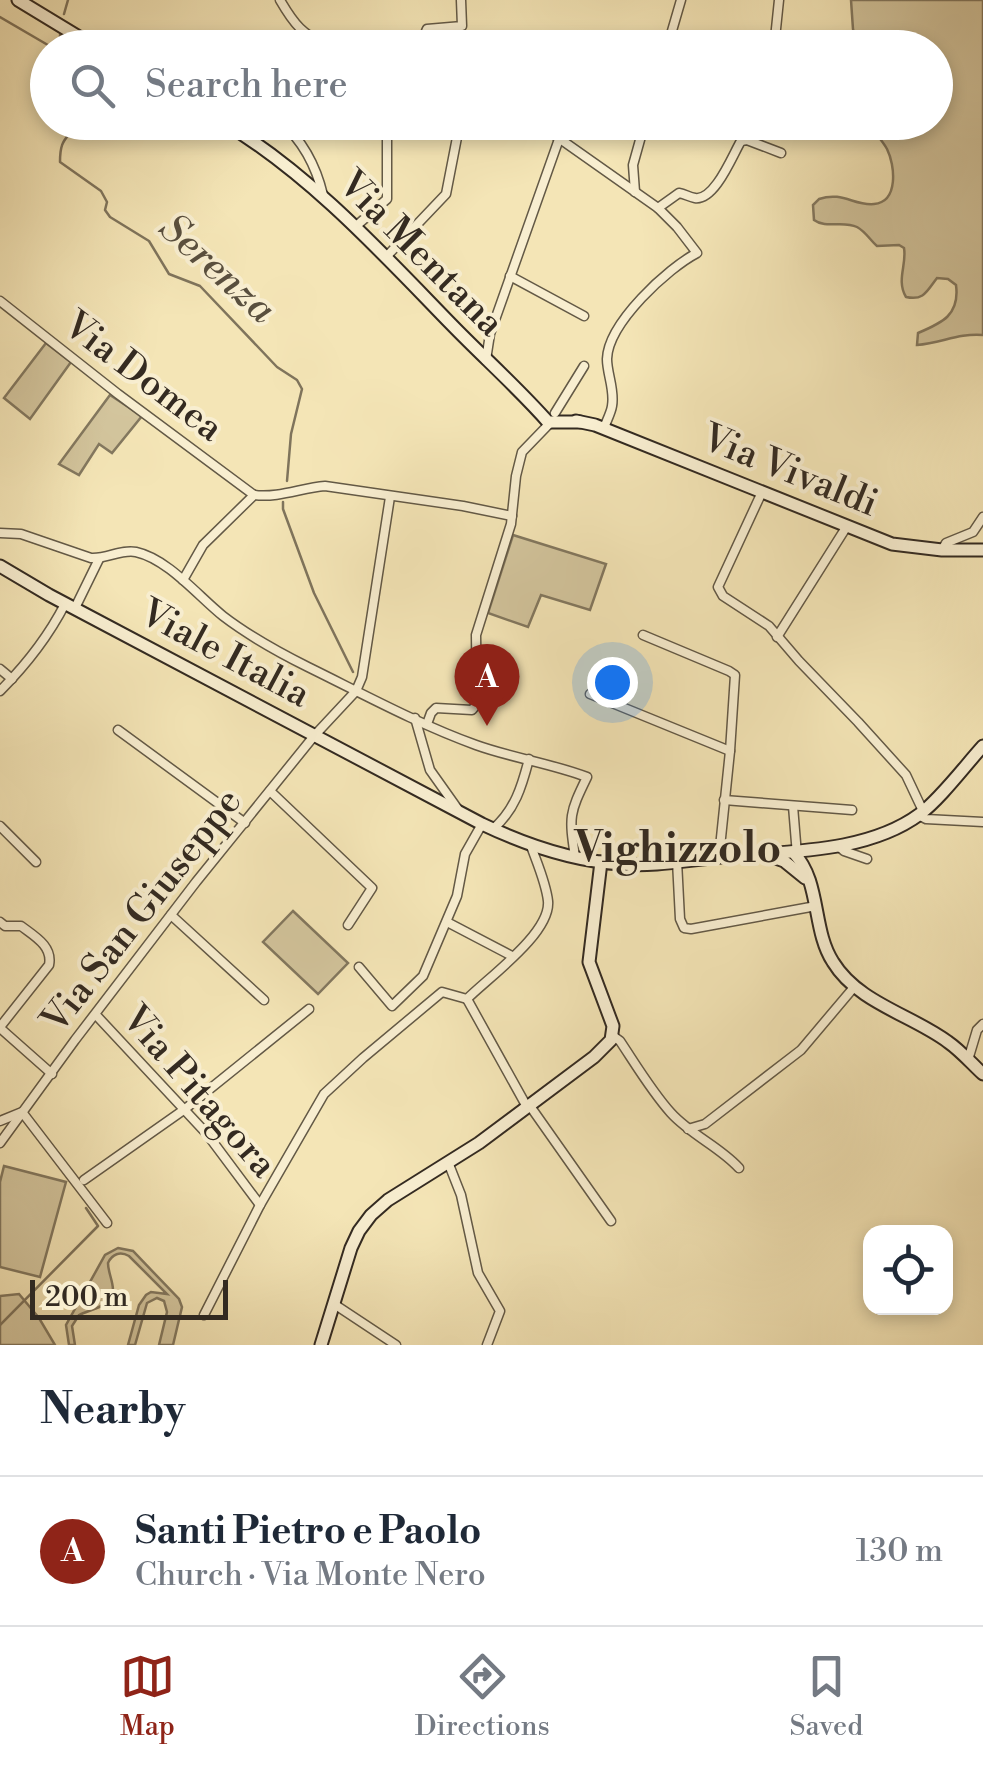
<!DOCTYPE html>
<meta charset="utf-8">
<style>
body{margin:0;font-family:"Libre Bodoni",serif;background:#f2f2f3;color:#1f2937}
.controls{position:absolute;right:30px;bottom:30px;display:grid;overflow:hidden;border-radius:20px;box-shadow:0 5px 15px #0003}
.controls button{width:90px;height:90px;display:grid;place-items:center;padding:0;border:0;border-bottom:2px solid #e0e1e3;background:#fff;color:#1f2937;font:50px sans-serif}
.scale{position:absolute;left:30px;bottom:25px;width:198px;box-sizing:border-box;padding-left:10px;border:5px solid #332a21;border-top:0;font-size:28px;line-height:35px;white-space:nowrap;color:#332a21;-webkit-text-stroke:8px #f8eed0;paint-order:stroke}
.you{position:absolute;left:612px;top:682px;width:35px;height:35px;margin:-25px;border:8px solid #fff;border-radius:50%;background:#1a73e8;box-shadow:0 0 0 15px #1a73e833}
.badge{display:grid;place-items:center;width:65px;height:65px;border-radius:50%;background:#8f2418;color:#fff;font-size:32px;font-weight:700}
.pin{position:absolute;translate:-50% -82px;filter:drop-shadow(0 2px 5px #0008)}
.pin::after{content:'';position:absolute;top:52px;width:35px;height:30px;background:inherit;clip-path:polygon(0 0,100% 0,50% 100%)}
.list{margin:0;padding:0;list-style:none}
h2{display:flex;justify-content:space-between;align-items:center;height:130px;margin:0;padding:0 40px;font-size:42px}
h2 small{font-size:32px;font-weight:400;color:#747a83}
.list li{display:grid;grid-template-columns:65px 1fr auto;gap:30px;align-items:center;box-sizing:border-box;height:150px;padding:0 40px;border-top:2px solid #e0e1e3}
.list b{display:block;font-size:38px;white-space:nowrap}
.list p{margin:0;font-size:32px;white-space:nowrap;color:#747a83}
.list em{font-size:32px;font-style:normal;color:#747a83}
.icon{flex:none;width:55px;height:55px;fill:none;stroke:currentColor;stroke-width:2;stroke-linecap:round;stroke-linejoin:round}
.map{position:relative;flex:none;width:983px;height:1345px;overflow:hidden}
.search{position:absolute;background:#fff;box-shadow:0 5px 15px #0003;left:30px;right:30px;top:30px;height:110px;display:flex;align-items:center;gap:25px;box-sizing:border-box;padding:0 35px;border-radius:55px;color:#747a83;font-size:38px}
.sheet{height:280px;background:#fff}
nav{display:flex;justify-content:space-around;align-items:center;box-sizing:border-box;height:140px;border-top:2px solid #e0e1e3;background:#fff;font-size:28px;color:#747a83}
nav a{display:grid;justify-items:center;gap:5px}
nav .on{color:#8f2418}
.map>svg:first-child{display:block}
.green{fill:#d3c59d;stroke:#83785f;stroke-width:2.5}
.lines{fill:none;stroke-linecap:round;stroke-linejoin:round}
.stream{stroke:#7f745c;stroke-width:2.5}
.street-casing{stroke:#635946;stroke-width:11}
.secondary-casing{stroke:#332a21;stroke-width:15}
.street{stroke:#f8eed0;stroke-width:8}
.secondary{stroke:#f8eed0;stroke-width:11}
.labels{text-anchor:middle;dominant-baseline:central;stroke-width:8;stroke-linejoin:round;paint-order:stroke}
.street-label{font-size:38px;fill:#332a21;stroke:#f8eed0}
.water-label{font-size:40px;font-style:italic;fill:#594f3e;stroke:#f8eed0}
.quarter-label{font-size:42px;font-weight:bold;fill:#332a21;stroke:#f8eed0}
</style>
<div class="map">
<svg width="983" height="1345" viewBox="0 0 983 1345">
<rect width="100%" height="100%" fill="#f4e5b6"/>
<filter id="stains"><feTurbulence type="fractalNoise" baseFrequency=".002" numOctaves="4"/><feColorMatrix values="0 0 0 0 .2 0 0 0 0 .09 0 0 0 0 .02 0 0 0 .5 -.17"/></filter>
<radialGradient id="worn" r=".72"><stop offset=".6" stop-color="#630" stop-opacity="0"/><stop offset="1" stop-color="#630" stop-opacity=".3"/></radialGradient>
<g class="green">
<path d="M851,0H983V335C958,333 942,343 917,345L918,333C942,323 960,315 956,285L948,279L937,278C927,291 924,301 906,297C896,280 907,265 904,248L899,245L877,246C870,240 866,232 857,227C843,220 826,229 814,220L813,205L819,199C843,191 854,206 874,204C899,202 895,165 887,149C882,140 874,132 868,123L936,122V48H862L857,45L853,29Z"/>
<path d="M46,343L71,362L30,419L4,398Z"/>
<path d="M110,395L142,416L112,453L99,444L79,475L59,464Z"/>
<path d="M513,535L606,564L590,610L541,595L528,627L488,613Z"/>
<path d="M293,911L348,963L318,994L263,942Z"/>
<path d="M4,1166L66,1182L40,1277L0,1267V1182Z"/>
<path d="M118,1248L133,1251L179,1299L182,1307L173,1345H159L167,1312L164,1301L157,1298L147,1303L135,1345H128L139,1305L146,1295L151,1292L167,1294L129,1256C120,1251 112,1254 108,1263C108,1272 113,1281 113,1290C112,1307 91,1309 79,1315L72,1326L75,1345H69L66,1325L105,1255Z"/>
<path d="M19,1294L39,1318L55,1345H0V1296Z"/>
</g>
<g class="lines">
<g class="stream">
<path d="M64,14L68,0"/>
<path d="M0,17L53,48"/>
<path d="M60,35V48"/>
<path d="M77,122C67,141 60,137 60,162L101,191L107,202L105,210L110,217L149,241L169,274L200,286L277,367L297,380L302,389L291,434L287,481"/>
<path d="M283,502V509L314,593L353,672"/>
<path d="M0,1325L98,1226L86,1208"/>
</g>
<defs>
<g id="street">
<path d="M280,0C295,26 302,33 329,48"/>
<path d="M419,48L427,29L462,26L461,0"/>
<path d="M667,48L681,0"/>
<path d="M774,48L779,0"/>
<path d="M281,122C303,141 316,166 323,195"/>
<path d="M536,122L658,208L677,227L697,253C668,268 608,323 607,359C607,374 615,390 612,406C611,413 606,422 604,428"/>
<path d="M741,141L748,122"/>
<path d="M635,192L633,165L645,122"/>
<path d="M658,208L679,193C685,194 689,197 695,198C715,201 733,154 741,141L747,140L781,153"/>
<path d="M355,227L387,199V133L390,122"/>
<path d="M386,257L446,194L460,122"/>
<path d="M510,276L584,316"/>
<path d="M0,301L118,394L254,495"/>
<path d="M486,360L490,334L559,139"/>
<path d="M555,413L584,366"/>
<path d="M762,492L718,587L723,596L769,626L799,661L858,722L906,775L923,811"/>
<path d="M254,495C279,498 301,488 325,486L463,506L512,516"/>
<path d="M0,533L21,534L91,558C107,559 121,549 136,552C168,559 198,596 223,616C249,636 278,652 308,667C363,694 418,724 476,745C512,758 550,763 587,777C569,814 569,816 575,857"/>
<path d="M942,550L946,543L973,532L983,517"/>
<path d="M183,580L203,545L254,495"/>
<path d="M75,608L99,559"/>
<path d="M643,635L729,671L735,675L730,751L719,857"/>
<path d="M777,637L847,526"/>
<path d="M0,669L12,679"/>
<path d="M0,691C27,664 48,637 65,604"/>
<path d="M590,694L730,751"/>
<path d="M415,718L430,770L457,808"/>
<path d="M427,724L431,713L436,708L472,710L477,704L476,635L511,524L516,476L522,452L551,422"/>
<path d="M118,730L245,823"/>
<path d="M270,791L372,888L348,925"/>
<path d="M724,800L852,810"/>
<path d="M793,806L797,855"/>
<path d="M918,815L926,819L983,822"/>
<path d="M0,826L36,862"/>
<path d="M493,829C515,810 522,786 529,759"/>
<path d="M838,846L844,851L867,859"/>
<path d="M677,861L680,919L684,928L691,929L816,906"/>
<path d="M171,915L264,1000"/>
<path d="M0,922L5,926H21C34,936 53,946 49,965L0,1027"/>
<path d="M447,922L512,956"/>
<path d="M359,967L392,1006L423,976L457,896L465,854L482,824"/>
<path d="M467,999C489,977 551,933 548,901C546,883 537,863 531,846"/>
<path d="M467,999L527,1107"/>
<path d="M96,1015L207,1134L260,1205"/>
<path d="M0,1028L52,1074"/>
<path d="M613,1036L620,1041C636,1065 652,1092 671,1113C691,1135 720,1147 739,1168"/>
<path d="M968,1060L977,1030L983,1024"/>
<path d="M530,1106L611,1221"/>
<path d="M0,1121L22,1112L107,1223"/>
<path d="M688,1129L705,1124L801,1050L855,986"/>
<path d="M0,1143L75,1040L196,882L314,736L356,691L362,677L390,497"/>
<path d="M448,1162L461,1195L478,1273L500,1311L487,1345"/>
<path d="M84,1180L185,1109L309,1009"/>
<path d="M334,1304L396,1345"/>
<path d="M204,1315L260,1205L324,1094L363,1058L442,992L467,999"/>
</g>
<g id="secondary">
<path d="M18,0L97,48"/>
<path d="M223,122C311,175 381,252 451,324C483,357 518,388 548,422H580"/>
<path d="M576,421L595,425L892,544L942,550H983"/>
<path d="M0,566L49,595L482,824C526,845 572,861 621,864C654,867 688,860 721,857C785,851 866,854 920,814C941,798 964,767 983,746"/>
<path d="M794,853C821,882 812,930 833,962C858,1003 912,1015 948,1042C961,1051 972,1064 983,1074"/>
<path d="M770,856L784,861L805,878"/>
<path d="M321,1345L351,1248L359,1231L371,1215L388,1200L479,1143L594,1057L611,1040L613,1026L589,962L601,862"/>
</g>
</defs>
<use href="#street" class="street-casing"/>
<use href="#secondary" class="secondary-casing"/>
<use href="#street" class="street"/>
<use href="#secondary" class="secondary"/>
</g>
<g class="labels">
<g class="street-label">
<text transform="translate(421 254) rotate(45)">Via Mentana</text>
<text transform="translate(143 377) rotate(37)">Via Domea</text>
<text transform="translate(790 471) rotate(22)">Via Vivaldi</text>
<text transform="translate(225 654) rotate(28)">Viale Italia</text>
<text transform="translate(142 911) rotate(-52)">Via San Giuseppe</text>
<text transform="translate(199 1092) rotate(49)">Via Pitagora</text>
</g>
<g class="water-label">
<text transform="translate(217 269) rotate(42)">Serenza</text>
</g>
<g class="quarter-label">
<text x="678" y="849">Vighizzolo</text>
</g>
</g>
<rect width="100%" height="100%" filter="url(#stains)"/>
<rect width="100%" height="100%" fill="url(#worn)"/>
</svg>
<div class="controls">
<button><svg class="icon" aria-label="locate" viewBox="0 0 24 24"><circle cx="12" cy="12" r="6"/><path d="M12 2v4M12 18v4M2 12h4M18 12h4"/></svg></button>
</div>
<div class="scale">200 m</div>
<div class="you"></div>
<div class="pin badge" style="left:487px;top:726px">A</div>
<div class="search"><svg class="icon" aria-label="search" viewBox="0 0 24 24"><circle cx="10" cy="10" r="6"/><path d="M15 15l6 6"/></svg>Search here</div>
</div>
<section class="sheet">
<h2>Nearby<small></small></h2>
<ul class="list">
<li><span class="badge">A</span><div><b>Santi Pietro e Paolo</b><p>Church · Via Monte Nero</p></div><em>130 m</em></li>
</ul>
</section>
<nav>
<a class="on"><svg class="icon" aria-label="map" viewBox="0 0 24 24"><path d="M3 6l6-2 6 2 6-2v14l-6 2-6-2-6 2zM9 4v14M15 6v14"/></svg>Map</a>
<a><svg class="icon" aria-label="directions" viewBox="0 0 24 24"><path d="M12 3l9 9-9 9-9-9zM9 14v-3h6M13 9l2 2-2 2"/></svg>Directions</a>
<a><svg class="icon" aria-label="saved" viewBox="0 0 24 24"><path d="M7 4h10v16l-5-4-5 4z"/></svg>Saved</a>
</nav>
